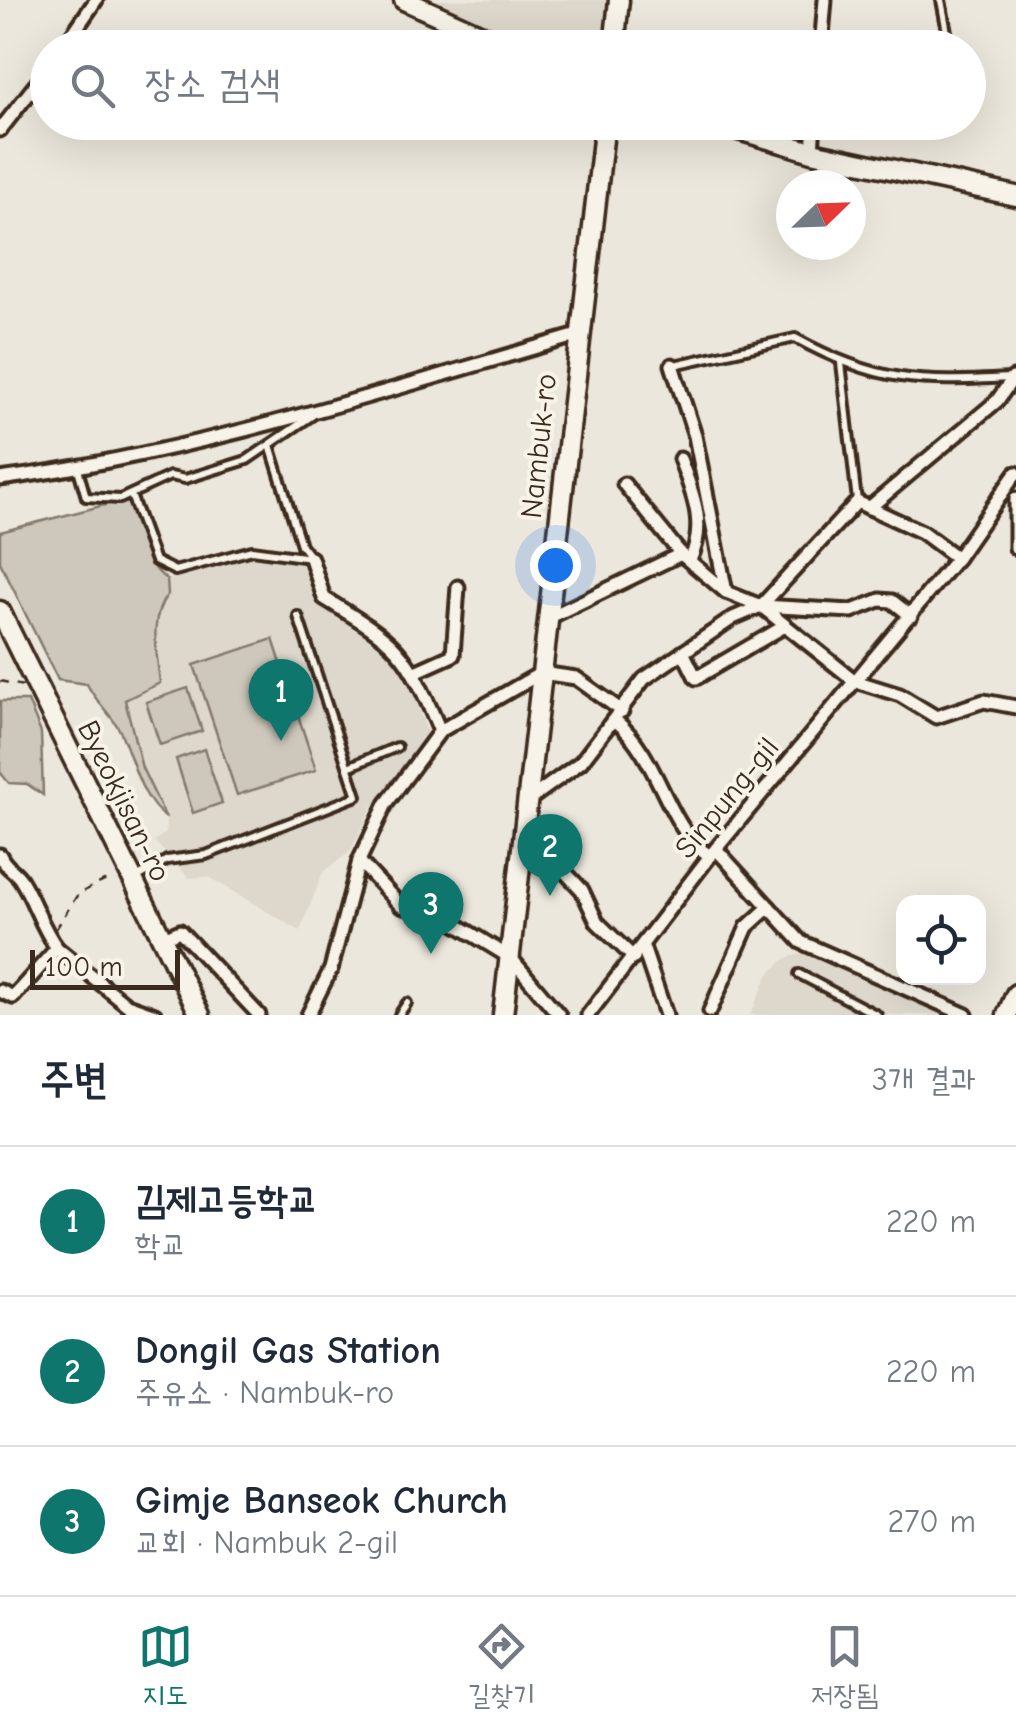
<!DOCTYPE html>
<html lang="ko">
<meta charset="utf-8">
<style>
body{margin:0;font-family:"Comic Neue","Poor Story",sans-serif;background:#f6f6f7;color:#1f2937}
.controls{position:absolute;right:30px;bottom:30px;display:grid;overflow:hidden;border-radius:20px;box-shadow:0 10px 40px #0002}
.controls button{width:90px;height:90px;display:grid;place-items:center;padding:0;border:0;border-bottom:2px solid #e0e1e3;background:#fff;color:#1f2937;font:50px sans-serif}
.compass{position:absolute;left:776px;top:170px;width:90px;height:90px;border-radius:50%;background:#fff;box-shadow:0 10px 40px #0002;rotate:67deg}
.scale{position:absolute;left:30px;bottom:25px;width:150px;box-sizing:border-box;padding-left:10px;border:5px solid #3b2a1e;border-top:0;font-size:28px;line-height:35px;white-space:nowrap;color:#3b2a1e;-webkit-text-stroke:8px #f7f3e8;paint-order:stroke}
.you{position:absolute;left:555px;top:565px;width:35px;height:35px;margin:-25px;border:8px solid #fff;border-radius:50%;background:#1a73e8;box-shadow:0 0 0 15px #1a73e833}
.badge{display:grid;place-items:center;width:65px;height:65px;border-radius:50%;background:#0f766e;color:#fff;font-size:32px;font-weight:700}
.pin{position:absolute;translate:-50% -82px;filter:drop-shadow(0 2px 5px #0008)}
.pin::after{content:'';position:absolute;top:52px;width:35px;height:30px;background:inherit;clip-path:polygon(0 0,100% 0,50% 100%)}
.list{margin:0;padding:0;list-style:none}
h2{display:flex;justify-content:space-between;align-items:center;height:130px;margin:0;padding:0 40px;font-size:42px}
h2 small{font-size:32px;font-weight:400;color:#747a83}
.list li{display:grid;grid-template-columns:65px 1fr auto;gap:30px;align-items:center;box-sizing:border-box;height:150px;padding:0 40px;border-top:2px solid #e0e1e3}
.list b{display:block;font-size:38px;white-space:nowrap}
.list p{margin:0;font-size:32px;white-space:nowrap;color:#747a83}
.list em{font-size:32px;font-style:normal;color:#747a83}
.icon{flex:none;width:55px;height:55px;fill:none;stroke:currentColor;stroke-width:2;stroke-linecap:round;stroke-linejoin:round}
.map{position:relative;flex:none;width:1016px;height:1015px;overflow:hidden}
.search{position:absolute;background:#fff;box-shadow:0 10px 40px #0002;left:30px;right:30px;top:30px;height:110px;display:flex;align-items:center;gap:25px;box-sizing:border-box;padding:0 35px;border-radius:55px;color:#747a83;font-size:38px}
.sheet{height:580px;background:#fff}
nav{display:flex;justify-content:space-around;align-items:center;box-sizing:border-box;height:140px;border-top:2px solid #e0e1e3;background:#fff;font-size:28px;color:#747a83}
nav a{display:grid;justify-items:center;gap:5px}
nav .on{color:#0f766e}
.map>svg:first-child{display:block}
.built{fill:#ddd7cc}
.green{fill:#cec8bc;stroke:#84796d;stroke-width:2.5}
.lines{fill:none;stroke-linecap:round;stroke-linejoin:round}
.lane-casing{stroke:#3b2a1e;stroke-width:14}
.street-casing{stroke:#3b2a1e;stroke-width:19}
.secondary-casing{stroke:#3b2a1e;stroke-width:25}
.path{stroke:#3b2a1e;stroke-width:2.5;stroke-dasharray:8 8;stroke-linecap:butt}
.lane{stroke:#f7f3e8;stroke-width:6}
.street{stroke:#f7f3e8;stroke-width:11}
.secondary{stroke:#f7f3e8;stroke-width:18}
.labels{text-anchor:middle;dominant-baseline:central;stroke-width:8;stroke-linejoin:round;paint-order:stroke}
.street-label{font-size:30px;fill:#3b2a1e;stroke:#f7f3e8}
</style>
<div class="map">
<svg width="1016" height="1015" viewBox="0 0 1016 1015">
<rect width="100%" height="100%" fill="#ece7dc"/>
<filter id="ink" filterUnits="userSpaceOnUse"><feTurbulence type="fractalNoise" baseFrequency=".01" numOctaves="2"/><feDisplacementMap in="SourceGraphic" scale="20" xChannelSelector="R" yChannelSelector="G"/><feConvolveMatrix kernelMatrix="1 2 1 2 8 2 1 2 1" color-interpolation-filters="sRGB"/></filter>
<g filter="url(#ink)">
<g class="built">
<path d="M404,0H618L613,48L510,47Z"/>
<path d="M262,555L307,562L321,601L384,647L408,675L428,736L426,745L372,807L350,852L323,872L300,931L209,877L189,878L154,841L166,833V818L142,768L125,700L160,682L155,635L158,606L168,594L167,580Z"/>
<path d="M805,953L949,1015H750L768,975L786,958Z"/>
</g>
<g class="green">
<path d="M128,499L154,568L167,580L168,594C148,618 157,653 160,683L125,700L142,768L166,818C138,796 134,759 119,729C110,713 95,701 87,684L58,680L0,562V532Z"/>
<path d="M273,639L316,770L237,795L194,665Z"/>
<path d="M188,688L202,731L160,745L146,702Z"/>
<path d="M0,701H28L41,733L43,795L27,784L9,783L0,772Z"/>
<path d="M204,749L222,803L193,813L176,759Z"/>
</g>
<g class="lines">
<defs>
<g id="lane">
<path d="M941,0L950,48"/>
<path d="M841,363L857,501"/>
<path d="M674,365L795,338C877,383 919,383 1010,378"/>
<path d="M78,469L86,497L120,499L170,476L185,479L247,460L313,415"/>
<path d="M131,495L155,561L175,571L252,550L311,558L301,545L270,445"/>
<path d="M348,767L397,747"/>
<path d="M133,880L167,860L206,855L357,796L298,616"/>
<path d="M799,974L877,1015"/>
<path d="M399,1015L407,1003"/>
</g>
<g id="street">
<path d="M63,48L96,0"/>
<path d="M821,48L825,0"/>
<path d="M0,130L48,69"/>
<path d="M812,152L814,122"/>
<path d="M672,365L695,436L726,592"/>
<path d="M680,459C693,494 707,525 690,560"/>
<path d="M0,479C196,453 388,390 578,335"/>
<path d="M624,484L681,554L726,592L761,606L855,681L900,695L936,717L984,701L1016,707"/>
<path d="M1016,499V548"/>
<path d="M869,508L997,401L1013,378"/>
<path d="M311,558L324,598C400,645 405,648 440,731"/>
<path d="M761,606L852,611L880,600L892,601L911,616"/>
<path d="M548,618L681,554"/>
<path d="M683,652L696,678L783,627"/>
<path d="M415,672L453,655L458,587"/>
<path d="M615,720C662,760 665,827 710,856"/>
<path d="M526,802L581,762L644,679L733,618L761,606L857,502L922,532L957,558"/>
<path d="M523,837L547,853L582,890L597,922L634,958"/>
<path d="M716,849L801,942L966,1015"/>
<path d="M0,855C5,868 15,870 21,880C35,902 41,927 57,948"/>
<path d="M359,861L386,804L440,731L541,673L576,678L622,711"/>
<path d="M163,938L180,931L259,1015"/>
<path d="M643,947L666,1015"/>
<path d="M0,991L13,997L57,948L127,1005L155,1015"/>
<path d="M710,1011L747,927L769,907"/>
<path d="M308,1015L331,969L359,861L401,906L444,917L511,958L559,1015"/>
<path d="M588,1015L710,856L957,558L1016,473"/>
</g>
<g id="secondary">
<path d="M404,0L510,48"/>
<path d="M614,48L619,0"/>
<path d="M712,122L812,152L1016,196"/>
<path d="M0,611L200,1015"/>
<path d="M503,1015L605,122"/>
<path d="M1007,1015L1016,994"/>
</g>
</defs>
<use href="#lane" class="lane-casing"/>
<use href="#street" class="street-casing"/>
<use href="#secondary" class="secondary-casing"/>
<g class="path">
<path d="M0,681L23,686"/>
<path d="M56,929L78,894L108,879"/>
</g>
<use href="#lane" class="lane"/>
<use href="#street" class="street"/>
<use href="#secondary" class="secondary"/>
</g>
</g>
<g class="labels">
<g class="street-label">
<text transform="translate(539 446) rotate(-84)">Nambuk-ro</text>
<text transform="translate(727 798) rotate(-51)">Sinpung-gil</text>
<text transform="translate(124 801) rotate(64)">Byeokjisan-ro</text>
</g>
</g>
</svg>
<div class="controls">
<button><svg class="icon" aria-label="locate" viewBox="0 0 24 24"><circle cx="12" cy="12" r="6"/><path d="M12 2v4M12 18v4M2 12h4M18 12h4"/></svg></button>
</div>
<svg class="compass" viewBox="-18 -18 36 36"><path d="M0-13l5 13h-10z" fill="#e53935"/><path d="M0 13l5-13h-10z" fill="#747a83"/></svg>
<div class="scale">100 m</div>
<div class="you"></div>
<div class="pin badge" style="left:281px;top:741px">1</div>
<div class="pin badge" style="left:550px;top:896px">2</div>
<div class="pin badge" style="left:431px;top:954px">3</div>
<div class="search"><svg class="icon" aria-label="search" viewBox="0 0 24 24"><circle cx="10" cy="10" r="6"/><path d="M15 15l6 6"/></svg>장소 검색</div>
</div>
<section class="sheet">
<h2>주변<small>3개 결과</small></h2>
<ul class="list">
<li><span class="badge">1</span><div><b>김제고등학교</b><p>학교</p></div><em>220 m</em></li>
<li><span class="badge">2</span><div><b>Dongil Gas Station</b><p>주유소 · Nambuk-ro</p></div><em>220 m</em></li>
<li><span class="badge">3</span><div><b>Gimje Banseok Church</b><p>교회 · Nambuk 2-gil</p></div><em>270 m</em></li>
</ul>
</section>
<nav>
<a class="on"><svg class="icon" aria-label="map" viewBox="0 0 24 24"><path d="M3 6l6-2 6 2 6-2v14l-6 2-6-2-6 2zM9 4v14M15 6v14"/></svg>지도</a>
<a><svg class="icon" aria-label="directions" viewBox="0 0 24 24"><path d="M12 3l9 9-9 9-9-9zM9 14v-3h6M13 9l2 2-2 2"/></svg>길찾기</a>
<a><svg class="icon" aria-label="saved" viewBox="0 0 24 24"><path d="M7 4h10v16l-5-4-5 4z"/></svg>저장됨</a>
</nav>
